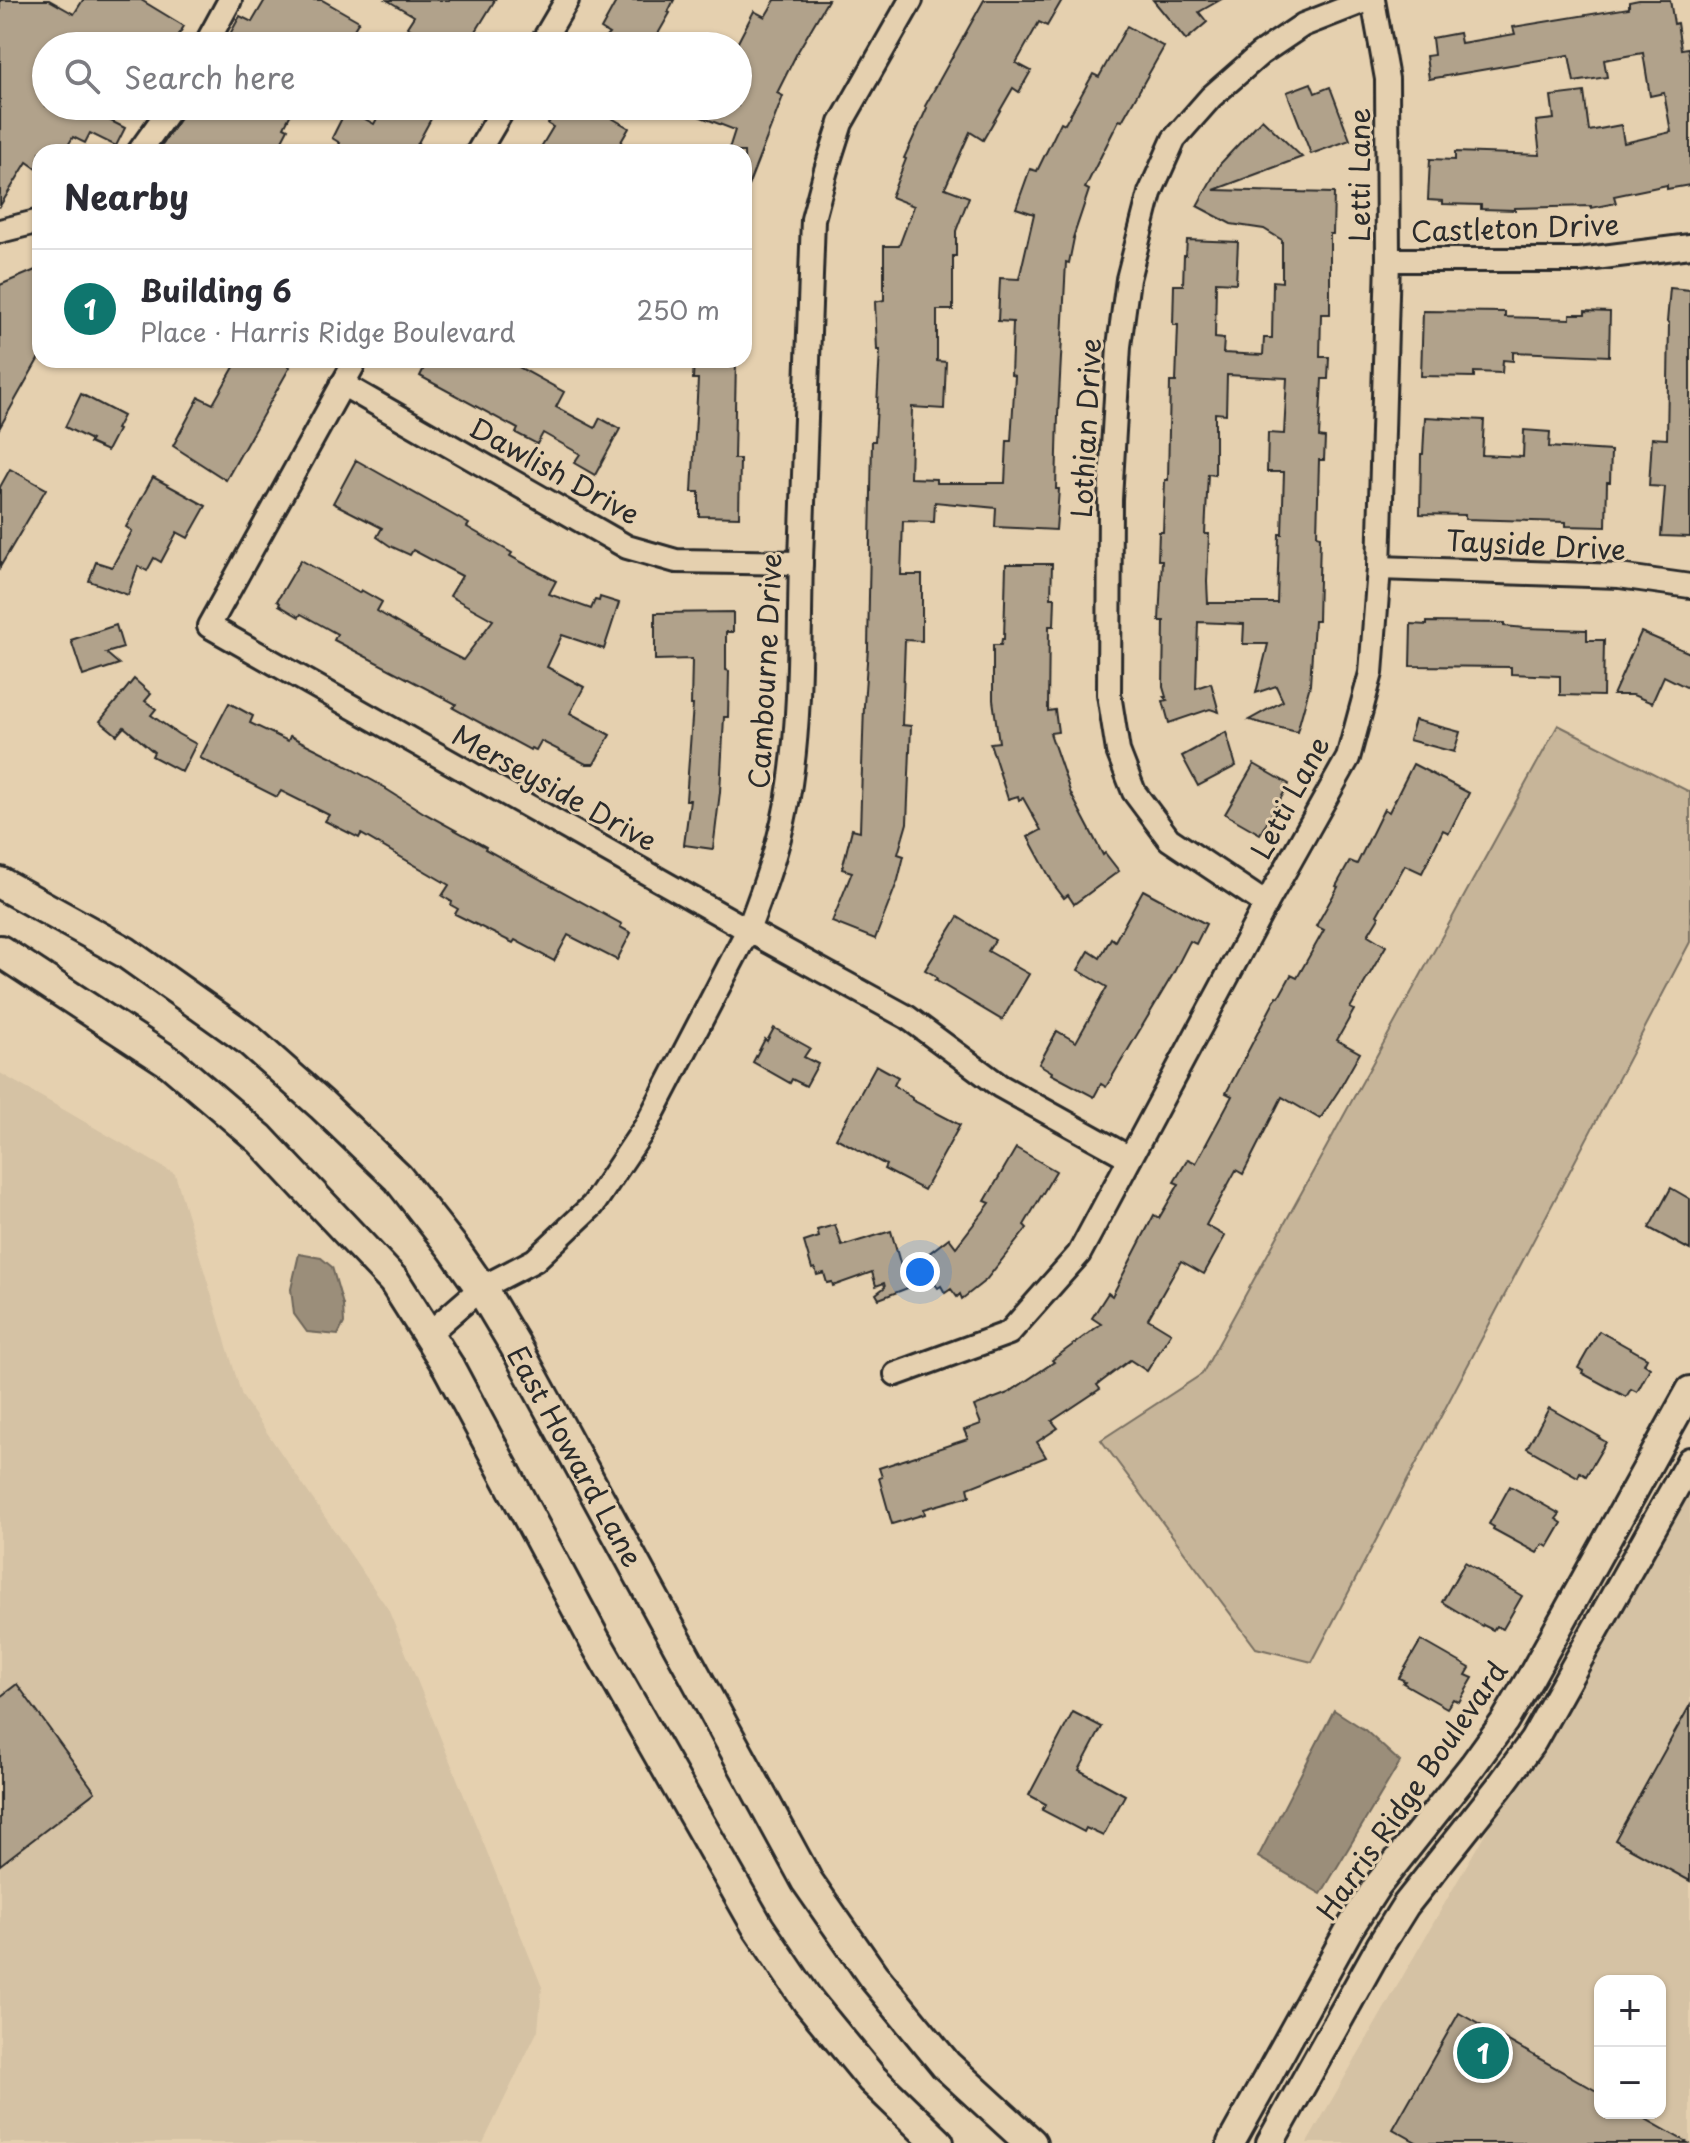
<!DOCTYPE html>
<meta charset="utf-8">
<style>
body{margin:0;font-family:"Playpen Sans",sans-serif;background:#f7f7f7;color:#2b2b33}
.controls{position:absolute;right:24px;bottom:24px;display:grid;overflow:hidden;border-radius:16px;box-shadow:0 2px 6px #0004}
.controls button{width:72px;height:72px;display:grid;place-items:center;padding:0;border:0;border-bottom:2px solid #e1e1e2;background:#fff;color:#2b2b33;font:40px sans-serif}
.you{position:absolute;left:920px;top:1272px;width:28px;height:28px;margin:-20px;border:6px solid #fff;border-radius:50%;background:#1a73e8;box-shadow:0 0 0 12px #1a73e833}
.badge{display:grid;place-items:center;width:52px;height:52px;border-radius:50%;background:#0f766e;color:#fff;font-size:26px;font-weight:700}
.pin{position:absolute;translate:-50% -50%;border:4px solid #fff;box-shadow:0 2px 8px #0006}
.list{margin:0;padding:0;list-style:none}
h2{display:flex;justify-content:space-between;align-items:center;height:104px;margin:0;padding:0 32px;font-size:34px}
h2 small{font-size:26px;font-weight:400;color:#7c7c81}
.list li{display:grid;grid-template-columns:52px 1fr auto;gap:24px;align-items:center;box-sizing:border-box;height:120px;padding:0 32px;border-top:2px solid #e1e1e2}
.list b{display:block;font-size:30px;white-space:nowrap}
.list p{margin:0;font-size:26px;white-space:nowrap;color:#7c7c81}
.list em{font-size:26px;font-style:normal;color:#7c7c81}
.icon{flex:none;width:44px;height:44px;fill:none;stroke:currentColor;stroke-width:2;stroke-linecap:round;stroke-linejoin:round}
.map{position:relative;flex:none;width:1690px;height:2143px;overflow:hidden}
.search{position:absolute;background:#fff;box-shadow:0 2px 6px #0004;left:32px;top:32px;width:720px;height:88px;display:flex;align-items:center;gap:20px;box-sizing:border-box;padding:0 28px;border-radius:44px;color:#7c7c81;font-size:30px}
.panel{position:absolute;background:#fff;box-shadow:0 2px 6px #0004;left:32px;top:144px;width:720px;height:224px;border-radius:24px}
.map>svg:first-child{display:block}
.built{fill:#d5c2a4;fill-rule:evenodd}
.green{fill:#c7b599;stroke:#797062;stroke-width:2}
.water{fill:#9b8e7a;stroke:#6e665a;stroke-width:2}
.building{fill:#b1a28b;stroke:#2b2b2b;stroke-width:2;fill-rule:evenodd}
.lines{fill:none;stroke-linecap:round;stroke-linejoin:round}
.minor-casing{stroke:#2b2b2b;stroke-width:28}
.tertiary-casing{stroke:#2b2b2b;stroke-width:32}
.secondary-casing{stroke:#2b2b2b;stroke-width:36}
.minor{stroke:#e5d0af;stroke-width:22}
.tertiary{stroke:#e5d0af;stroke-width:26}
.secondary{stroke:#e5d0af;stroke-width:30}
.labels{text-anchor:middle;dominant-baseline:central;stroke-width:6;stroke-linejoin:round;paint-order:stroke}
.street-label{font-size:28px;fill:#2b2b2b;stroke:#e5d0af}
</style>
<div class="map">
<svg width="1690" height="2143" viewBox="0 0 1690 2143">
<rect width="100%" height="100%" fill="#e5d0af"/>
<filter id="ink" filterUnits="userSpaceOnUse"><feTurbulence type="fractalNoise" baseFrequency=".0125" numOctaves="2"/><feDisplacementMap in="SourceGraphic" scale="16" xChannelSelector="R" yChannelSelector="G"/><feConvolveMatrix kernelMatrix="1 2 1 2 8 2 1 2 1" color-interpolation-filters="sRGB"/></filter>
<g filter="url(#ink)">
<g class="built">
<path d="M0,1073L175,1174L242,1396L388,1609L542,1987L538,2030L483,2143H0Z"/>
<path d="M1690,1471V2143H1307L1511,1788ZM1600,1981H1660V2113H1600Z"/>
</g>
<path class="green" d="M1558,725L1690,792V942L1312,1662L1256,1648L1101,1440L1202,1374Z"/>
<g class="water">
<path d="M299,1254L321,1258L332,1267L343,1305L344,1323L338,1335L307,1332L294,1314L291,1289Z"/>
<path d="M1334,1710L1365,1730L1400,1762L1321,1894L1258,1857Z"/>
</g>
<g class="building">
<path d="M0,0H49L74,14L83,0H141L184,26L172,46H159L151,41L148,46H46V106H112L105,118L125,128L116,146L90,133L85,143L73,137L64,152H40V171L27,162L0,206Z"/>
<path d="M265,0H322L359,21L344,46H251L230,34L240,16L252,22Z"/>
<path d="M387,0H495L467,46H439L407,27L414,16Z"/>
<path d="M617,0H674L668,12L670,13L651,46H622L606,37L609,34L601,29Z"/>
<path d="M775,0H828L797,53L777,93L783,96L745,194L744,152H728L735,130L678,108V106H738V42L754,11L765,17Z"/>
<path d="M984,0H1062L1047,26L1039,22L1016,63L1031,71L1019,92L1013,88L983,140L970,132L945,188L969,197L956,231V256H953V310H937V361L946,362L944,409L912,407L910,478L936,479V483H1005L1007,441H1011L1015,376L1011,375L1013,322L998,321L1000,278L1019,279L1034,214L1016,208L1030,169L1037,171L1061,122L1065,124L1093,74L1099,77L1127,26L1164,47L1122,121L1119,120L1085,188L1089,190L1073,238H1074L1069,263L1066,262L1058,415L1056,489H1059L1056,530L995,527L996,508L935,502L934,522L903,521L901,575H922V641L905,640L902,725L911,726L907,823L898,854L904,856L898,880L875,939L832,922L852,872L842,869L852,829L860,831L864,705L868,648L872,441H875L880,350H877L875,302L884,300V246H899L914,206L891,197L906,159L904,158L927,108L925,106Z"/>
<path d="M1153,0H1220L1199,12L1207,22L1186,40Z"/>
<path d="M1639,0H1670L1674,24L1677,23L1681,49L1688,48L1690,61V185L1667,189V185L1614,196L1616,203L1591,208V206L1515,208V210L1481,209V205L1443,204V201L1428,200L1430,159L1455,160V152L1540,155L1536,121L1554,119L1551,96L1584,92L1589,131L1621,125L1624,143L1671,132L1664,93L1650,96L1643,53L1604,60L1607,77L1574,82L1569,55L1429,79L1426,56L1434,55L1432,38L1459,33L1461,43L1515,34L1513,27L1629,8V2Z"/>
<path d="M1311,83L1315,93L1330,87L1350,140L1311,154L1287,92Z"/>
<path d="M186,106H198L213,115L218,106H295L284,127L288,129L276,152H157L183,114Z"/>
<path d="M384,106H438L413,152H335L340,143L332,138L345,112L355,116L356,114L374,124Z"/>
<path d="M559,106H591L629,128L615,152H538L553,127L548,124Z"/>
<path d="M1262,119L1302,157L1214,190L1334,193L1333,234H1330V314H1321L1320,357H1329L1328,379H1322L1319,437L1325,438L1324,460H1319L1317,535L1320,536L1318,621H1314L1310,685L1297,732L1249,720L1283,701L1276,686L1256,693L1268,644H1243L1244,624L1198,622L1196,688L1211,683L1219,712L1210,709L1169,723L1163,701L1167,700L1164,697H1166L1163,687L1164,621H1159L1162,560H1158L1159,532H1163L1165,480H1168L1170,382H1176L1178,325H1173L1174,285H1183L1184,255H1186L1187,240L1238,242L1236,283L1216,282L1215,338L1224,339L1223,353L1263,355L1264,338H1272L1273,281L1282,282V240L1264,229L1231,224L1197,206L1220,164ZM1227,375L1287,378L1284,434L1268,433L1267,472H1284L1282,534H1279L1277,603H1208L1207,582L1209,534H1205L1208,474L1215,475V413L1226,414Z"/>
<path d="M40,268V356L0,427V285Z"/>
<path d="M1670,288L1690,290V537L1661,536L1665,487L1649,486L1652,438L1667,439L1669,323L1667,322Z"/>
<path d="M1423,311L1505,312V317L1570,319V314H1585V311L1610,312L1609,356L1513,352V361L1503,360L1502,373L1474,372V377L1421,376Z"/>
<path d="M238,360H277L290,367L226,480L173,446L199,397L213,404Z"/>
<path d="M428,360H523L519,367L564,392L556,407L595,428L600,418L620,429L595,475L574,463L580,454L543,433L537,444L516,433L518,429L420,376Z"/>
<path d="M694,360H736L734,459H740L739,517L699,516V492H692L698,379H693Z"/>
<path d="M81,394L123,416L116,429L118,430L107,451L89,443L91,440L65,427Z"/>
<path d="M1425,417L1484,420L1482,455L1523,457L1524,430L1550,432L1549,447L1611,451L1610,482H1607L1606,527L1566,526V522L1465,519V515L1420,514L1421,454H1423Z"/>
<path d="M356,460L469,524L467,527L512,553L510,556L556,581L549,594L591,609L595,600L599,601L600,597L619,603L604,649L562,635L547,667L584,687L570,713L610,735L594,764H586L541,741L536,750L531,748L530,750L453,708L456,704L334,640L337,634L301,614L299,617L279,605L280,603L277,601L301,560L359,593L361,590L382,602L377,611L421,637L420,638L463,660L493,620L450,596L462,576L413,550L410,555L390,546L377,537L382,528L333,503Z"/>
<path d="M10,469L46,489L0,567V487Z"/>
<path d="M153,477L206,506L188,538L177,532L161,562L154,558L147,571L138,566L128,595L89,581L96,562L112,567L132,531L126,527Z"/>
<path d="M1006,564H1052L1051,598H1055L1054,626H1049L1048,711L1055,710L1058,732L1050,733L1071,794L1103,855L1105,853L1119,871L1074,904L1068,895L1064,898L1054,885L1028,837L1041,830L1023,798L1019,800L1018,796L1008,799L990,743L999,742L993,700V645H1001L1002,639H1004Z"/>
<path d="M733,612V632H726V670L729,671L728,717H724L720,792L713,849L684,845L690,800H686L693,705H691L692,659L655,660V613Z"/>
<path d="M1427,622L1504,623V626L1525,628L1587,630V640H1604L1603,696L1560,695V676L1511,674V667L1410,666L1411,624L1427,625Z"/>
<path d="M116,625L123,648L106,653L119,664L83,676L71,640Z"/>
<path d="M1641,632L1690,653V689L1664,676L1652,703L1633,695H1613Z"/>
<path d="M134,679L151,694L145,701L156,709L151,715L178,734L196,744L182,772L152,756L154,752L124,727L117,735L100,721Z"/>
<path d="M229,703L253,716L250,723L288,741L290,736L342,762L341,763L386,788V789L424,813L486,847L485,849L622,924L620,927L631,933L617,960L568,935L554,961L515,940L513,943L455,914L458,909L451,905L452,902L442,896L449,885L361,834L359,838L325,821L329,815L281,791L277,797L200,758Z"/>
<path d="M1415,720L1460,732L1454,752L1409,740Z"/>
<path d="M1226,732L1236,766L1198,786L1182,756Z"/>
<path d="M1254,764L1289,784L1260,834L1225,814Z"/>
<path d="M1413,764L1469,793L1449,833L1443,830L1422,873L1405,865L1377,915L1379,917L1368,935L1386,946L1350,1008L1354,1010L1337,1040L1360,1053L1339,1090L1320,1119L1282,1097L1243,1174L1236,1170L1206,1225L1225,1236L1204,1274L1181,1261L1148,1319L1171,1333L1147,1371L1130,1360L1097,1385L1100,1389L1052,1421L1058,1428L1037,1442L1046,1457L968,1488L970,1496L924,1509L925,1514L892,1524L879,1478L882,1477L879,1468L968,1439L964,1430L981,1424L974,1406L1008,1393L1054,1362L1052,1360L1101,1324L1092,1318L1108,1293L1112,1296L1154,1215L1159,1218L1179,1184L1174,1182L1188,1159L1196,1163L1232,1096L1226,1093L1277,996L1279,997L1291,975L1297,978L1324,930L1316,926L1338,887L1336,886L1350,861L1357,864L1384,809L1389,812Z"/>
<path d="M1143,890L1206,924L1196,944L1190,941L1173,974L1106,1087L1101,1084L1094,1097L1051,1074L1052,1072L1039,1064L1057,1031L1076,1042L1107,987L1078,970L1089,951L1100,958L1111,938L1115,941Z"/>
<path d="M958,917L995,940L988,951L1029,974L1002,1020L935,980L937,979L934,975L925,970Z"/>
<path d="M774,1028L810,1048L804,1057L818,1064L806,1086L792,1079L790,1083L753,1062L765,1039L767,1041Z"/>
<path d="M876,1065L898,1077L894,1085L912,1098V1100L960,1125L924,1190L884,1169L886,1165L836,1138Z"/>
<path d="M1016,1148L1056,1171L1024,1225L1027,1228L986,1280L962,1299L960,1294L957,1297L951,1289L945,1293L941,1286L938,1288L931,1279L879,1299L876,1294L885,1287L884,1283L876,1286L872,1272L833,1286L832,1282L827,1283L824,1273L817,1275L815,1268L812,1269L804,1242L819,1237L817,1230L835,1225L842,1246L891,1231L903,1273L949,1238L956,1247L990,1203L985,1201Z"/>
<path d="M1671,1188L1690,1199V1250L1649,1228Z"/>
<path d="M1599,1331L1647,1358L1644,1364L1650,1368L1637,1392L1631,1389L1626,1397L1582,1373L1583,1371L1578,1368Z"/>
<path d="M1549,1408L1600,1437L1599,1438L1606,1442L1586,1476L1580,1472L1578,1477L1527,1448Z"/>
<path d="M1510,1486L1560,1514L1556,1519L1562,1523L1548,1547L1543,1544L1537,1553L1493,1529L1494,1527L1489,1524Z"/>
<path d="M1465,1562L1522,1596L1503,1629L1496,1626L1493,1630L1483,1625L1482,1626L1442,1602Z"/>
<path d="M1421,1640L1470,1668L1466,1675L1473,1678L1459,1702L1453,1699L1447,1708L1403,1683L1405,1681L1399,1678Z"/>
<path d="M17,1684L95,1792L0,1865V1697Z"/>
<path d="M1690,1705V1881L1615,1840Z"/>
<path d="M1073,1712L1102,1727L1079,1770L1125,1795L1103,1836L1086,1828L1084,1832L1042,1810L1046,1804L1029,1795Z"/>
<path d="M1459,2013L1600,2093V2113H1635L1688,2143H1418L1393,2129Z"/>
</g>
<g class="lines">
<defs>
<g id="minor">
<path d="M205,46L230,0"/>
<path d="M540,46L567,0"/>
<path d="M139,152L172,106"/>
<path d="M478,152L505,106"/>
<path d="M0,231L40,221"/>
<path d="M1388,260H1579L1690,246"/>
<path d="M356,360L209,626L748,930L907,1017L1000,1086L1130,1158"/>
<path d="M342,384L627,547L676,561L801,563"/>
<path d="M1379,568L1619,576L1690,586"/>
<path d="M1266,904L1169,839L1134,792L1118,751L1109,694L1110,499L1119,346L1128,279L1150,193L1174,139L1211,97L1260,54L1303,25L1367,0"/>
<path d="M427,1335L481,1288L535,1260L593,1205L646,1126L748,930C766,883 783,835 790,784C801,710 799,635 801,560C805,446 809,333 813,219L826,170L841,123L911,0"/>
<path d="M896,1374L1009,1333L1079,1254L1266,904L1348,758L1371,673L1379,568L1388,260L1387,79L1373,0"/>
</g>
<g id="tertiary">
<path d="M1231,2143L1350,1928L1377,1886L1473,1765L1504,1722L1532,1675L1690,1390"/>
<path d="M1270,2143L1380,1946L1405,1906L1500,1786L1533,1741L1690,1461"/>
</g>
<g id="secondary">
<path d="M0,883L125,952L249,1040L322,1105L398,1178L453,1248L481,1288L515,1345L807,1881L873,1976L946,2065L1031,2143"/>
<path d="M0,951L171,1063L260,1139L394,1281L448,1366L596,1643L758,1927L808,2001L872,2079L938,2143"/>
</g>
</defs>
<use href="#minor" class="minor-casing"/>
<use href="#tertiary" class="tertiary-casing"/>
<use href="#secondary" class="secondary-casing"/>
<use href="#minor" class="minor"/>
<use href="#tertiary" class="tertiary"/>
<use href="#secondary" class="secondary"/>
</g>
</g>
<g class="labels">
<g class="street-label">
<text transform="translate(1358 175) rotate(-90)">Letti Lane</text>
<text transform="translate(1515 227) rotate(-2)">Castleton Drive</text>
<text transform="translate(1085 428) rotate(-87)">Lothian Drive</text>
<text transform="translate(555 470) rotate(29)">Dawlish Drive</text>
<text transform="translate(1536 544) rotate(3)">Tayside Drive</text>
<text transform="translate(764 671) rotate(-87)">Cambourne Drive</text>
<text transform="translate(555 787) rotate(29)">Merseyside Drive</text>
<text transform="translate(1289 797) rotate(-62)">Letti Lane</text>
<text transform="translate(576 1456) rotate(61)">East Howard Lane</text>
<text transform="translate(1411 1790) rotate(-55)">Harris Ridge Boulevard</text>
</g>
</g>
</svg>
<div class="controls">
<button>+</button>
<button>−</button>
</div>
<div class="you"></div>
<div class="pin badge" style="left:1483px;top:2053px">1</div>
<div class="search"><svg class="icon" aria-label="search" viewBox="0 0 24 24"><circle cx="10" cy="10" r="6"/><path d="M15 15l6 6"/></svg>Search here</div>
<section class="panel">
<h2>Nearby<small></small></h2>
<ul class="list">
<li><span class="badge">1</span><div><b>Building 6</b><p>Place · Harris Ridge Boulevard</p></div><em>250 m</em></li>
</ul>
</section>
</div>
